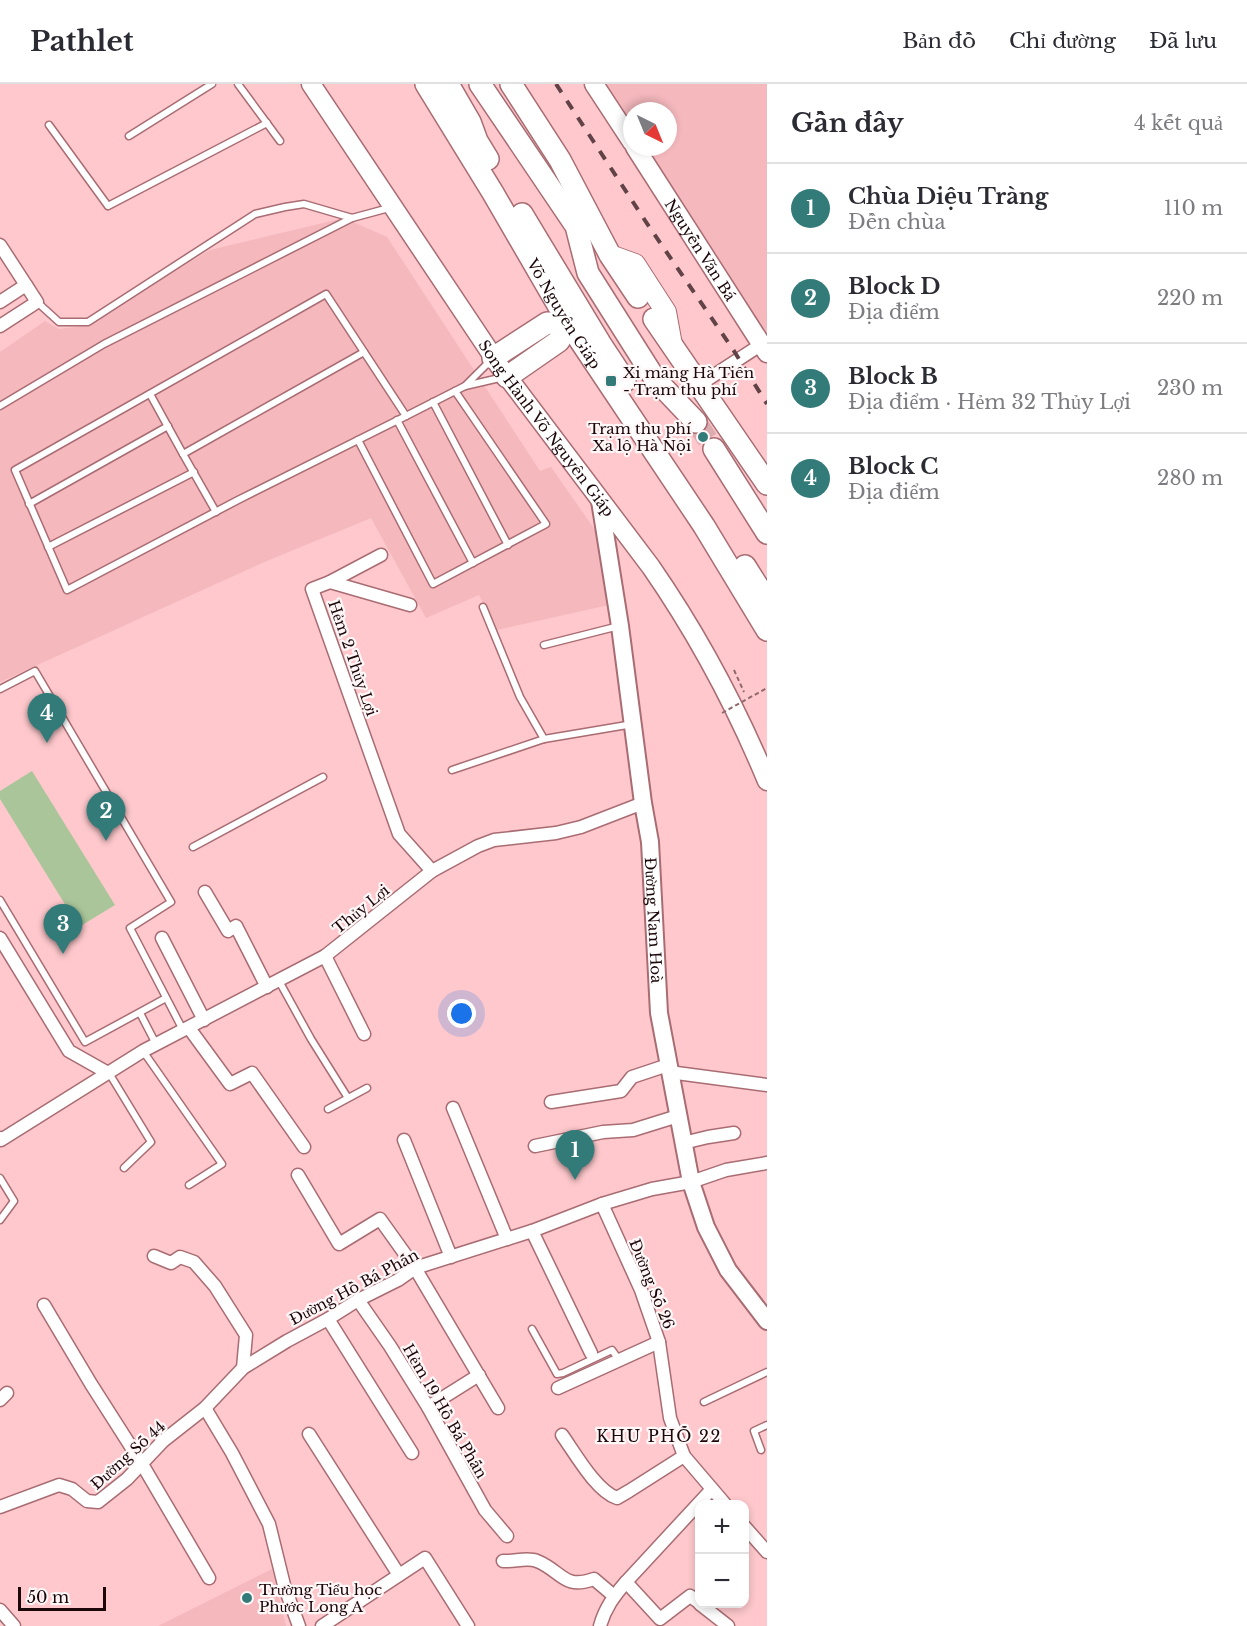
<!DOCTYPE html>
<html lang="vi">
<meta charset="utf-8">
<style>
body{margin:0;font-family:"Libre Baskerville",serif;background:#f2f2f3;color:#2b2b33}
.controls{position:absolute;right:18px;bottom:18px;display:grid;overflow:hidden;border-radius:12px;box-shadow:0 3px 9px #0003}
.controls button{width:54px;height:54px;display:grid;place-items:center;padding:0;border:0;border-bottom:2px solid #e1e1e2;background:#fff;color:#2b2b33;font:30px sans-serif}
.compass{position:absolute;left:623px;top:18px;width:54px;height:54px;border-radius:50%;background:#fff;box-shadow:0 3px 9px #0003;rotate:137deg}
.scale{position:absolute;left:18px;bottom:15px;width:88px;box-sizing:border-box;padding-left:6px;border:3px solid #1b0609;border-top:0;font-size:16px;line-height:21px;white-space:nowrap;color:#1b0609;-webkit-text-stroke:4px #fef6f7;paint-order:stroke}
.you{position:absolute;left:462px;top:930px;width:21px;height:21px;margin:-15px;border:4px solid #fff;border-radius:50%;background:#1a73e8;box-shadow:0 0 0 9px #1a73e833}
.badge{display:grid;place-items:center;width:39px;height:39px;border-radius:50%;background:#327b79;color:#fff;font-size:20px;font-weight:700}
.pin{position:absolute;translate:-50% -50px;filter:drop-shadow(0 2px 3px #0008)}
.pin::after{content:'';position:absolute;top:32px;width:21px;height:18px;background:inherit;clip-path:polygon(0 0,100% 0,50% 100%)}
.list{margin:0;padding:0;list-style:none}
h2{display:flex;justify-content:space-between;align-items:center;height:78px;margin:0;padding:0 24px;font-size:26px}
h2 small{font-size:20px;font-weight:400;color:#7c7c81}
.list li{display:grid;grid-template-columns:39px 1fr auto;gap:18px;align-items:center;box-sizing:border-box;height:90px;padding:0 24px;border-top:2px solid #e1e1e2}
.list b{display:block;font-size:22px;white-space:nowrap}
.list p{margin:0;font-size:20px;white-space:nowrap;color:#7c7c81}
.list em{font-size:20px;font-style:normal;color:#7c7c81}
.map{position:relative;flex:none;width:767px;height:1542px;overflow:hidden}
header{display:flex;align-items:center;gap:36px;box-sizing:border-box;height:84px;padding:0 30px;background:#fff;border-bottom:2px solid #e1e1e2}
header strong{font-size:28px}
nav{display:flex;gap:33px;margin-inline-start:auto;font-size:21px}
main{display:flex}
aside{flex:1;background:#fff}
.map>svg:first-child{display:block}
.built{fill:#f4b8bd}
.green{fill:#aac599}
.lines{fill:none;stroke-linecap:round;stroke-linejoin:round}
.trunk-tunnel{stroke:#dcabaf;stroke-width:21;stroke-dasharray:21 10;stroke-linecap:butt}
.service-casing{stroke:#a86c72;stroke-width:9}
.minor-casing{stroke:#a86c72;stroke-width:15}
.tertiary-casing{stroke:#a86c72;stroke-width:20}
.secondary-casing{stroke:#a86c72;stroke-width:21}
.primary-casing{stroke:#a86c72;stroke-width:22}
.trunk-casing{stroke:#a86c72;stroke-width:24}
.path{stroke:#8f696c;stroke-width:2;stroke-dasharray:4.5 3;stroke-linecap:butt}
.service{stroke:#fff;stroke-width:6}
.minor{stroke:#fff;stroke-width:12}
.tertiary{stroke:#fff;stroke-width:16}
.secondary{stroke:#fff;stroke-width:18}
.primary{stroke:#fff;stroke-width:20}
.trunk{stroke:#fff;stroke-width:21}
.rail{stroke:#614246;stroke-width:4;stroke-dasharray:10 10;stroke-linecap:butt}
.path-bridge{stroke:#8f696c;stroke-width:2;stroke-dasharray:4.5 3;stroke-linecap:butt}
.poi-dot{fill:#327b79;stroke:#fef6f7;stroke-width:2}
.labels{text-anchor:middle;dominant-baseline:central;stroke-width:4.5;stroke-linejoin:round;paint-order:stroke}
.street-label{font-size:15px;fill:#1b0609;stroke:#fef6f7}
.poi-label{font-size:15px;fill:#1b0609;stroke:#fef6f7;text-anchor:start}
.neighbourhood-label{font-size:16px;letter-spacing:1.5px;fill:#1b0609;stroke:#fef6f7}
</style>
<header>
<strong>Pathlet</strong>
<nav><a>Bản đồ</a><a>Chỉ đường</a><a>Đã lưu</a></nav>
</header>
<main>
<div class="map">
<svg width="767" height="1542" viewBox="0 0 767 1542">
<rect width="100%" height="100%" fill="#fec8cc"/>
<g class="built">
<path d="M605,0H767V255L645,63H668V27H632V42Z"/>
<path d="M344,134L387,153L540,387L551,383L602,456L613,520L497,546L479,511L426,534L371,434L262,479L0,598V268L45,237L59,245L82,242L210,166Z"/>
<path d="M272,1485L286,1542H158Z"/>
</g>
<path class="green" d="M32,687L115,821L79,843L0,715V707Z"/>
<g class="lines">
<path class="trunk-tunnel" d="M696,338L714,365"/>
<defs>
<g id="service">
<path d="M238,0L280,57"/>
<path d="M49,41L108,122L267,39"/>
<path d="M129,52L212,0"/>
<path d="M326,210L406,332L238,416L67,506L15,386Z"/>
<path d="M37,218L59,238H88L255,130L285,123L304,120L352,134L389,124"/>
<path d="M491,276L465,302L504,293"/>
<path d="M150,310L183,370"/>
<path d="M433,318L508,461"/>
<path d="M0,322L104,260L352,134"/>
<path d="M406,332L465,302"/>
<path d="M397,336L473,479"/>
<path d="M358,356L433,500L546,440L455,307"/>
<path d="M29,420L168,342"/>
<path d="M216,428L183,370L364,268"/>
<path d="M48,463L194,388"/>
<path d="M483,523L520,613L544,655"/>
<path d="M544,561L619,542"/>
<path d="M0,605L35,587L171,818L130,844L183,946"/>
<path d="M452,686L544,655L633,640"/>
<path d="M193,763L323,693"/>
<path d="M0,816L85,958L166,914"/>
<path d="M279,897L311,955L348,1014"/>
<path d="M140,929L156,960"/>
<path d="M143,967L222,1080L189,1101"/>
<path d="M109,989L151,1058L124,1084"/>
<path d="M328,1025L367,1004"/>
<path d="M0,1094L14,1117L0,1136"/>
<path d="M532,1245L557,1290L563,1289L612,1266L619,1276"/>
<path d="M704,1318L767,1288"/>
<path d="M761,1366L754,1347L767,1341"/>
</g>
<g id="minor">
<path d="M0,161L37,218L0,242"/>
<path d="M0,218L26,201"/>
<path d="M699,301L762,260"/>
<path d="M330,498L381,471"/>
<path d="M410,521L330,498L312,505L399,750L432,787"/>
<path d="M205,808L228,847L236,842L267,903"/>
<path d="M0,854L69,967L108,989"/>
<path d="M162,854L204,936"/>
<path d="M325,872L364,950"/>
<path d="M189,944L230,1000L252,989L304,1063"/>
<path d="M669,988L767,1001"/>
<path d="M551,1018L621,1007L632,993L668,981"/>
<path d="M453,1024L507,1155"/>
<path d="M0,1054L1,1056L143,967L325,872L432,787L478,762L494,756L556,749L581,743L643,719"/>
<path d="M404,1056L451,1173"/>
<path d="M683,1059L708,1053L734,1049"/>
<path d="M535,1062L603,1048L633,1046L678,1032"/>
<path d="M298,1091L339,1160L380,1135L415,1184L498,1324"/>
<path d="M602,1120L641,1206L659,1258L670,1334L684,1372L725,1420"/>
<path d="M532,1147L591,1269"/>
<path d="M154,1172L171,1179L180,1173L194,1178L215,1202L246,1251L243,1284"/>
<path d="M358,1216L390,1262L428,1323L485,1426L507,1452"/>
<path d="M44,1221L91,1300L142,1380L209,1494"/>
<path d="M328,1235L412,1369"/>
<path d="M558,1304L659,1258"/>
<path d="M0,1316L7,1309"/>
<path d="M428,1323L479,1291"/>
<path d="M205,1324L232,1369L269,1440L284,1501L299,1542"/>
<path d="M309,1350L399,1491"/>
<path d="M562,1351C575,1369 596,1407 617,1414L629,1407L684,1372"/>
<path d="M0,1423L59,1401L72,1405L87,1417L98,1418L127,1395L163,1357L205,1324L243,1284L287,1257L328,1235L358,1216L398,1196L415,1184L532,1147L602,1120L652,1105L691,1098L726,1086L767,1079"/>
<path d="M744,1442L767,1468"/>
<path d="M503,1477C514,1478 527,1473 537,1477C562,1487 563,1506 594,1495L614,1512"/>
<path d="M700,1519L690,1512L660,1535L626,1498L712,1405"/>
<path d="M700,1520L728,1542"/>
<path d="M0,1526L14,1542"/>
<path d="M322,1542L425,1474L468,1542"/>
<path d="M600,1542C605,1524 614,1512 626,1498"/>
</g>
<g id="tertiary">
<path id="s1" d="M600,417L620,542L643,719L650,758L659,929L691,1098L706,1143L728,1186L767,1237"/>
</g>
<g id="secondary">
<path id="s2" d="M311,0L500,283L651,483C698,551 735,620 767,697"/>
<path d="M594,0L632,58"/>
<path id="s3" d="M635,63L767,269"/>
</g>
<path id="primary" d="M610,171L635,180L666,228L672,261"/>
<g id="trunk">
<path id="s4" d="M426,0L493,109L569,240L704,442L767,546"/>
<path d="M448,0L470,38L477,57L488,75"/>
<path d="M480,0L576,142L588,189L655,295L696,338"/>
<path d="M511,0L560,76L610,171L638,213"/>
<path d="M522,130L600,259L625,297"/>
<path d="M654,235L767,400"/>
<path d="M493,274L547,239L569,240L559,257L507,293"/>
<path d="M714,365L767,449"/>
<path d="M745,482L767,517"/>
</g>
</defs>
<use href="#service" class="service-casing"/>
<use href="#minor" class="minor-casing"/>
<use href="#tertiary" class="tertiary-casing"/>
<use href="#secondary" class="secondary-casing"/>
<use href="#primary" class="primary-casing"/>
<use href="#trunk" class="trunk-casing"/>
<path class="path" d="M734,586L744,608"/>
<use href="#service" class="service"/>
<use href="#minor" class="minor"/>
<use href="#tertiary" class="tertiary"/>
<use href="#secondary" class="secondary"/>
<use href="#primary" class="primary"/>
<use href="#trunk" class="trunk"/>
<path class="rail" d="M556,0L646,138L734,267L767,320"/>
<path class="path-bridge" d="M722,629L767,604"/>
</g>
<g class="poi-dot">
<rect x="605" y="291" width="12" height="12" rx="3"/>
<circle cx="703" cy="353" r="6"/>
<circle cx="247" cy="1514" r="6"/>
</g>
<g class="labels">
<g class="street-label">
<text stroke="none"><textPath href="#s3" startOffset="122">Nguyễn Văn Bá</textPath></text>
<text stroke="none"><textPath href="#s4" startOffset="268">Võ Nguyên Giáp</textPath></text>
<text stroke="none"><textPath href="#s2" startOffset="417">Song Hành Võ Nguyên Giáp</textPath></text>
<text transform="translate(353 574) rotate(71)">Hẻm 2 Thủy Lợi</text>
<text transform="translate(361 825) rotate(-39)">Thủy Lợi</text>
<text stroke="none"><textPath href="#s1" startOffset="423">Đường Nam Hoà</textPath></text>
<text transform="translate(652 1200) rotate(68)">Đường Số 26</text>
<text transform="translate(354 1203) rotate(-28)">Đường Hồ Bá Phấn</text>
<text transform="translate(445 1327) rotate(60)">Hẻm 19 Hồ Bá Phấn</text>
<text transform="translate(128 1371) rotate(-42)">Đường Số 44</text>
</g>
<g class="poi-label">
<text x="623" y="288">Xi măng Hà Tiên<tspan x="623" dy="17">- Trạm thu phí</tspan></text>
<text x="691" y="344" text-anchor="end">Trạm thu phí<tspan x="691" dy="17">Xa lộ Hà Nội</tspan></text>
<text x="259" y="1505">Trường Tiểu học<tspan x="259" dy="17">Phước Long A</tspan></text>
</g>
<g class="neighbourhood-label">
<text x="659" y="1352">KHU PHỐ 22</text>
</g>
</g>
</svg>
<div class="controls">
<button>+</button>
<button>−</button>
</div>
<svg class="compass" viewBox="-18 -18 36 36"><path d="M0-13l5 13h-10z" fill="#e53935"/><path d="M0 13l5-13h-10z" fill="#7c7c81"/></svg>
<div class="scale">50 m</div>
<div class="you"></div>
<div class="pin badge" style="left:575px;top:1096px">1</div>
<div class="pin badge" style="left:106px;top:757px">2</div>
<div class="pin badge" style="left:63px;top:870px">3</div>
<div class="pin badge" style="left:47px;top:659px">4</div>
</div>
<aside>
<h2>Gần đây<small>4 kết quả</small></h2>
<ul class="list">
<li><span class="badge">1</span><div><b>Chùa Diệu Tràng</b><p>Đền chùa</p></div><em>110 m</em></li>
<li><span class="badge">2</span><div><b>Block D</b><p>Địa điểm</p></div><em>220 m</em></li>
<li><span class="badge">3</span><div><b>Block B</b><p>Địa điểm · Hẻm 32 Thủy Lợi</p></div><em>230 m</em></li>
<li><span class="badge">4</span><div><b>Block C</b><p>Địa điểm</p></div><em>280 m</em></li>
</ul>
</aside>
</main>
